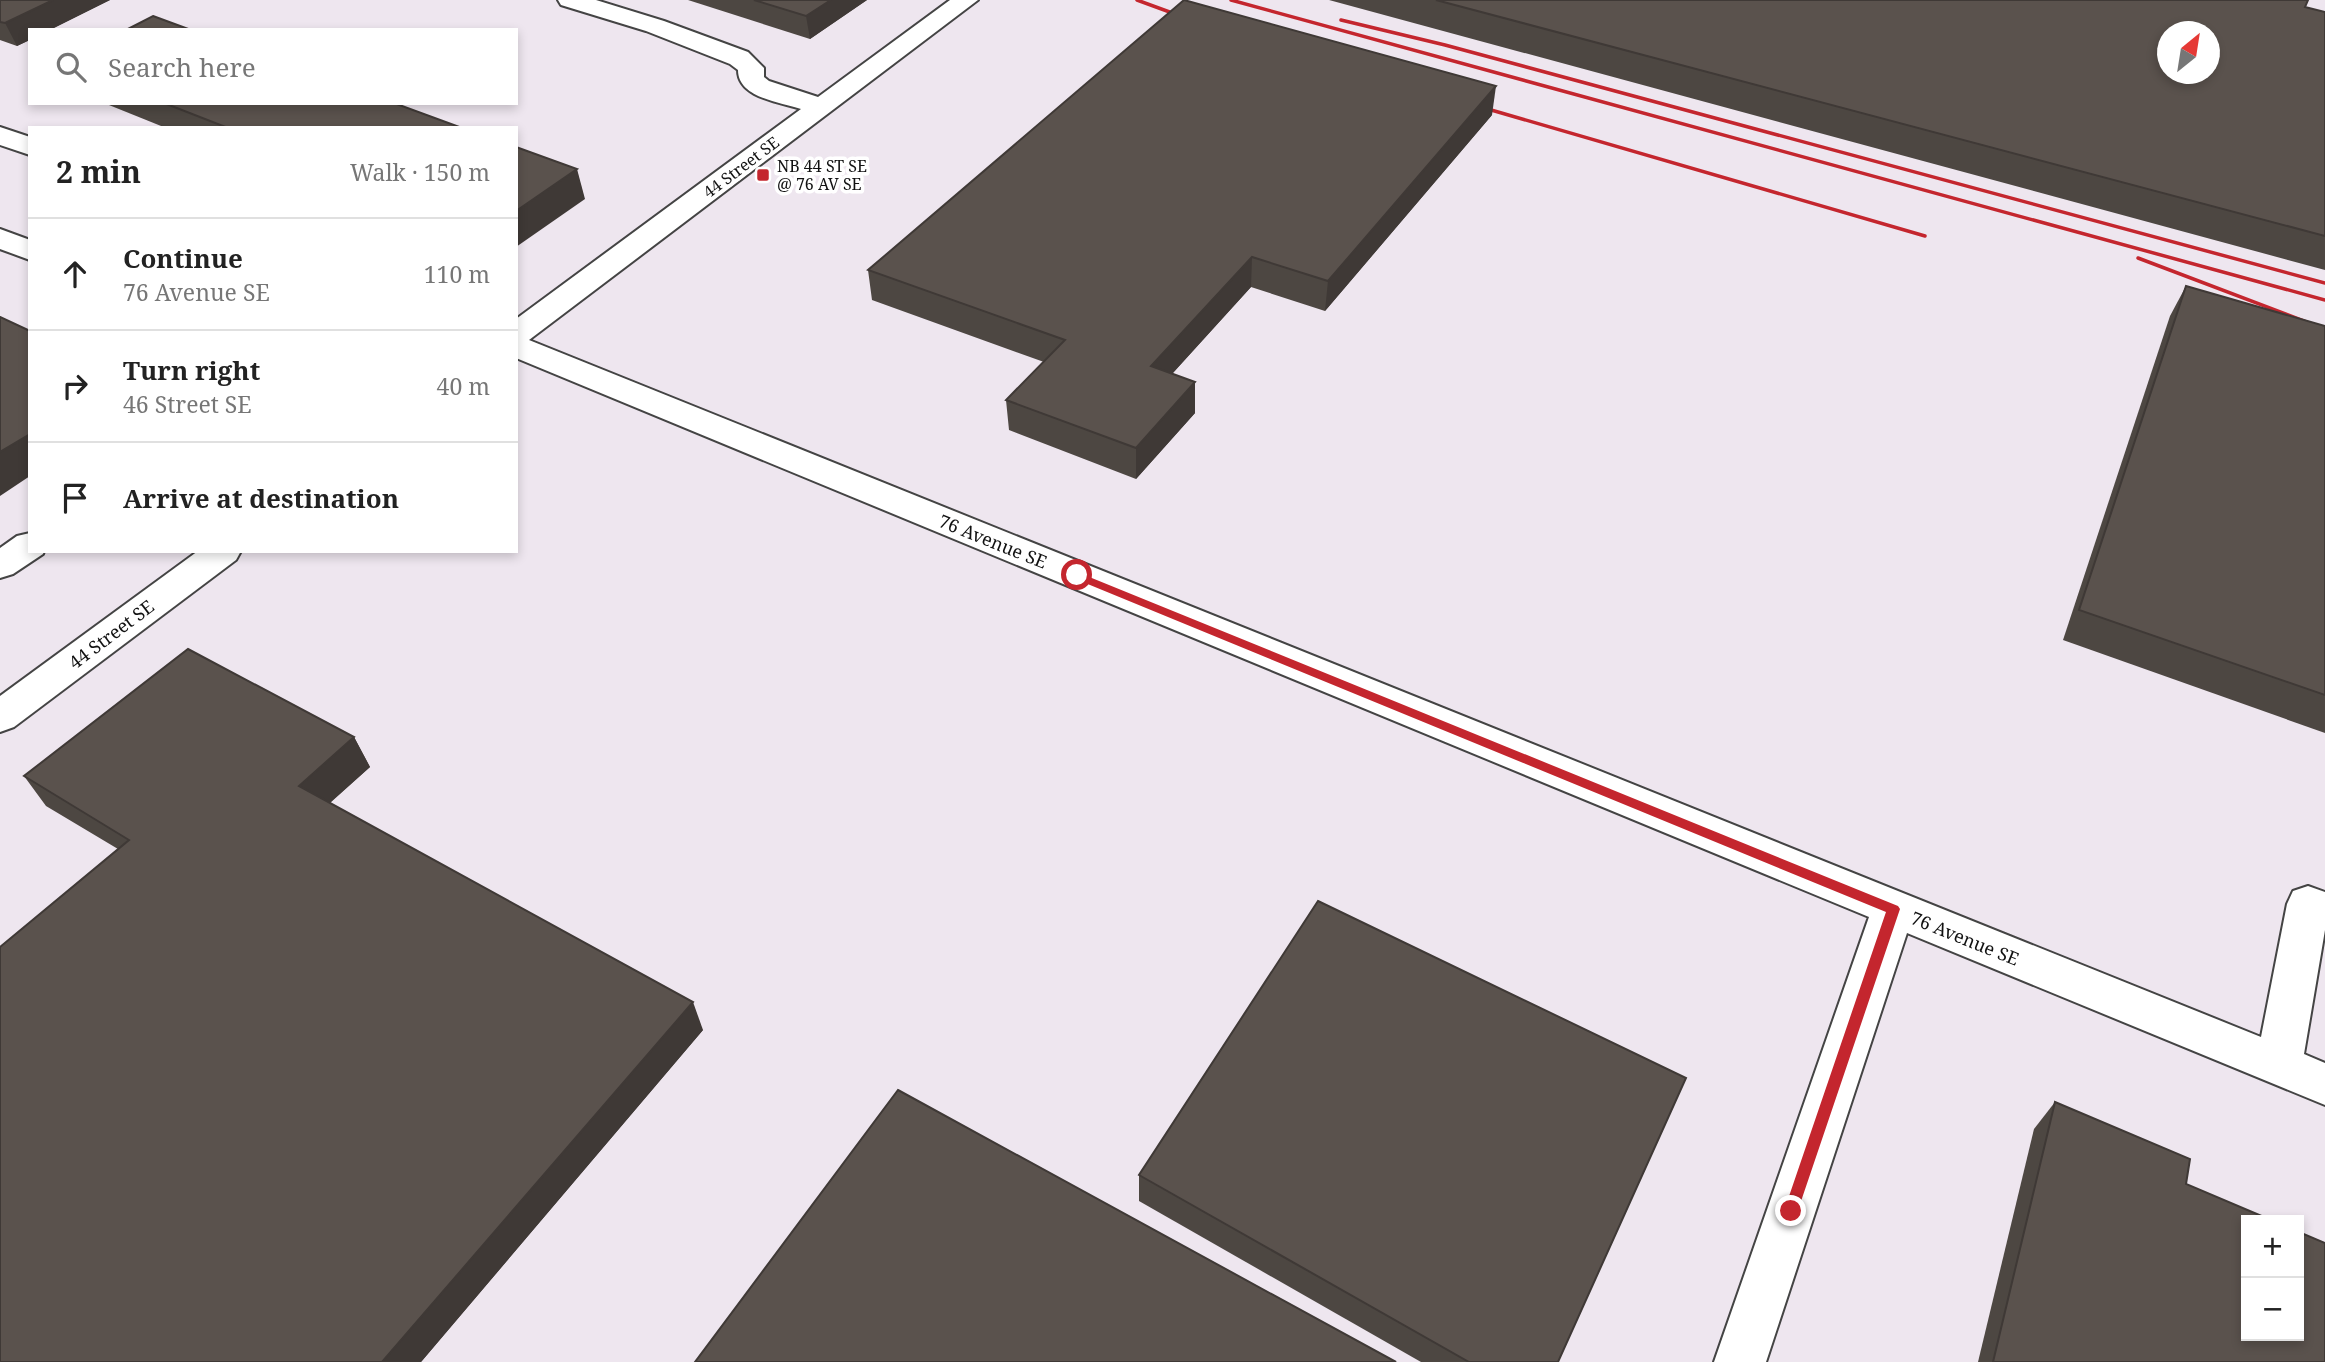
<!DOCTYPE html>
<meta charset="utf-8">
<style>
body{margin:0;font-family:"Noto Serif",serif;background:#f2f2f2;color:#222}
.controls{position:absolute;right:21px;bottom:21px;display:grid;overflow:hidden;border-radius:0px;box-shadow:0 4px 10px #0003}
.controls button{width:63px;height:63px;display:grid;place-items:center;padding:0;border:0;border-bottom:2px solid #e0e0e0;background:#fff;color:#222;font:35px sans-serif}
.compass{position:absolute;left:2157px;top:21px;width:63px;height:63px;border-radius:50%;background:#fff;box-shadow:0 4px 10px #0003;rotate:30deg}
.stop{position:absolute;width:21px;height:21px;margin:-16px;border:5px solid #c4262e;border-radius:50%;background:#fff}
.stop.end{background:#c4262e;border-color:#fff;box-shadow:0 2px 7px #0008}
.list{margin:0;padding:0;list-style:none}
h2{display:flex;justify-content:space-between;align-items:center;height:91px;margin:0;padding:0 28px;font-size:30px}
h2 small{font-size:23px;font-weight:400;color:#767676}
.list li{display:grid;grid-template-columns:46px 1fr auto;gap:21px;align-items:center;box-sizing:border-box;height:112px;padding:0 28px;border-top:2px solid #e0e0e0}
.list b{display:block;font-size:26px;white-space:nowrap}
.list p{margin:0;font-size:23px;white-space:nowrap;color:#767676}
.list em{font-size:23px;font-style:normal;color:#767676}
.icon{flex:none;width:38px;height:38px;fill:none;stroke:currentColor;stroke-width:2;stroke-linecap:round;stroke-linejoin:round}
.map{position:relative;flex:none;width:2325px;height:1362px;overflow:hidden}
.search{position:absolute;background:#fff;box-shadow:0 4px 10px #0003;left:28px;top:28px;width:490px;height:77px;display:flex;align-items:center;gap:18px;box-sizing:border-box;padding:0 24px;border-radius:0px;color:#767676;font-size:26px}
.panel{position:absolute;background:#fff;box-shadow:0 4px 10px #0003;left:28px;top:126px;width:490px;height:427px;border-radius:0px}
.map>svg:first-child{display:block}
.industrial{fill:#eee6ef;fill-rule:evenodd}
.lines{fill:none;stroke-linecap:round;stroke-linejoin:round}
.minor-casing{stroke:#444;stroke-width:4}
.minor{fill:#fff;fill-rule:evenodd}
.rail{stroke:#c4262e;stroke-width:3.5}
.wall{fill:#4d4742}
.shaded-wall{fill:#3f3936}
.building{fill:#5a524d;stroke:#3f3936;stroke-width:2;fill-rule:evenodd}
.route{fill:#c4262e}
.poi-dot{fill:#c4262e;stroke:#fff;stroke-width:2.5}
.labels{text-anchor:middle;dominant-baseline:central;stroke-width:7;stroke-linejoin:round;paint-order:stroke}
.far-poi-label{font-size:16px;fill:#111;stroke:#fff;text-anchor:start}
.far-street-label{font-size:16px;fill:#111;stroke:#fff}
.street-label{font-size:18px;fill:#111;stroke:#fff}
</style>
<div class="map">
<svg width="2325" height="1362" viewBox="0 0 2325 1362">
<rect width="100%" height="100%" fill="#fffdf5"/>
<path class="industrial" d="M0,0H2325V1362H0ZM30,30H516V103H30ZM2168,32H2210V74H2168ZM30,128H516V551H30ZM2246,1220H2299V1336H2246Z"/>
<g class="lines">
<defs>
<g id="minor">
<path d="M558,0H596L664,21L748,52L764,68V77L769,81L818,97L950,0H978L529,340L2261,1037L2287,904L2293,891L2308,886L2325,892V930L2304,1054L2325,1063V1105L1907,933L1766,1362H1714L1869,917L516,358V319L801,109C780,102 738,98 738,70L730,64L646,31L561,5Z"/>
<path d="M0,127L30,137V155L0,145Z"/>
<path d="M0,229L30,240V260L0,249Z"/>
<path d="M30,533V551H44L43,554L13,574L0,578V548L17,536Z"/>
<path d="M198,551H241L236,560L14,727L0,732V696Z"/>
</g>
</defs>
<use href="#minor" class="minor-casing"/>
<use href="#minor" class="minor"/>
<g class="rail">
<path d="M1137,0L1186,18"/>
<path d="M1231,0L2325,300"/>
<path d="M1341,20L1445,45L2325,283"/>
<path d="M1474,105L1925,236"/>
<path d="M2138,258L2325,329"/>
</g>
</g>
<g class="wall">
<path d="M0,0H110L17,46L0,40Z"/>
<path d="M688,0H867L810,39Z"/>
<path d="M1329,0H2308L2305,7L2325,12V270Z"/>
<path d="M104,103H394L462,128H166Z"/>
<path d="M1492,115L1325,311L1251,287L1172,374L1195,413L1136,479L1009,430L1006,400L1044,362L872,300L868,270Z"/>
<path d="M2186,286L2325,326V733L2063,640L2170,316Z"/>
<path d="M354,737L370,767L330,803L703,1030L421,1362H0L118,849L46,806L24,776Z"/>
<path d="M2055,1102L2186,1184L2325,1362H1978L2034,1129Z"/>
<path d="M1139,1175L1558,1362H1421L1139,1201Z"/>
</g>
<g class="shaded-wall">
<path d="M53,0H110L50,30H30V40L17,46L5,23Z"/>
<path d="M831,0H867L810,39L806,16Z"/>
<path d="M1496,86L1492,115L1325,311L1328,281Z"/>
<path d="M577,169L585,199L516,247V211Z"/>
<path d="M1252,257L1251,287L1151,397V366Z"/>
<path d="M1195,382V413L1136,479V448Z"/>
<path d="M30,434V476L0,496V452Z"/>
<path d="M354,737L370,767L316,815L299,786Z"/>
<path d="M693,1002L703,1030L421,1362H382Z"/>
</g>
<g class="building">
<path d="M0,0H53L5,23L0,22Z"/>
<path d="M754,0H831L806,16Z"/>
<path d="M1184,0L1496,86L1328,281L1252,257L1151,366L1195,382L1136,448L1006,400L1065,340L868,270Z"/>
<path d="M1436,0H2308L2305,7L2325,12V236ZM2167,32H2209V74H2167Z"/>
<path d="M153,16L191,30H126Z"/>
<path d="M164,103H394L462,128H228Z"/>
<path d="M516,147L577,169L516,211Z"/>
<path d="M2186,286L2325,326V695L2079,610Z"/>
<path d="M0,317L30,331V434L0,452Z"/>
<path d="M188,649L354,737L299,786L693,1002L382,1362H0V947L129,840L24,776Z"/>
<path d="M1318,901L1686,1078L1558,1362H1469L1139,1175Z"/>
<path d="M898,1090L1396,1362H695Z"/>
<path d="M2055,1102L2190,1159L2186,1184L2271,1220H2246V1336H2299V1232L2325,1243V1362H1993Z"/>
</g>
<path class="route" d="M1077,572L1898,906L1900,909L1796,1216L1791,1218L1784,1211L1886,912L1073,578L1072,575Z"/>
<rect class="poi-dot" x="756" y="168" width="14" height="14" rx="3.5"/>
<g class="labels">
<g class="far-poi-label">
<text x="777" y="166">NB 44 ST SE<tspan x="777" dy="18">@ 76 AV SE</tspan></text>
</g>
<g class="far-street-label">
<text transform="translate(741 167) rotate(-37)">44 Street SE</text>
</g>
<g class="street-label">
<text transform="translate(993 541) rotate(22)">76 Avenue SE</text>
<text transform="translate(111 634) rotate(-37)">44 Street SE</text>
<text transform="translate(1965 938) rotate(22)">76 Avenue SE</text>
</g>
</g>
</svg>
<div class="controls">
<button>+</button>
<button>−</button>
</div>
<svg class="compass" viewBox="-18 -18 36 36"><path d="M0-13l5 13h-10z" fill="#e53935"/><path d="M0 13l5-13h-10z" fill="#767676"/></svg>
<div class="stop" style="left:1077px;top:575px"></div>
<div class="stop end" style="left:1791px;top:1211px"></div>
<div class="search"><svg class="icon" aria-label="search" viewBox="0 0 24 24"><circle cx="10" cy="10" r="6"/><path d="M15 15l6 6"/></svg>Search here</div>
<section class="panel">
<h2>2 min<small>Walk · 150 m</small></h2>
<ul class="list">
<li><svg class="icon" aria-label="ahead" viewBox="0 0 24 24"><path d="M12 20V5M6 11l6-6 6 6"/></svg><div><b>Continue</b><p>76 Avenue SE</p></div><em>110 m</em></li>
<li><svg class="icon" aria-label="right" viewBox="0 0 24 24"><path d="M7 20v-9h11M14 6l5 5-5 5"/></svg><div><b>Turn right</b><p>46 Street SE</p></div><em>40 m</em></li>
<li><svg class="icon" aria-label="arrive" viewBox="0 0 24 24"><path d="M6 21V4h12l-3 4 3 4H6"/></svg><div><b>Arrive at destination</b></div></li>
</ul>
</section>
</div>
